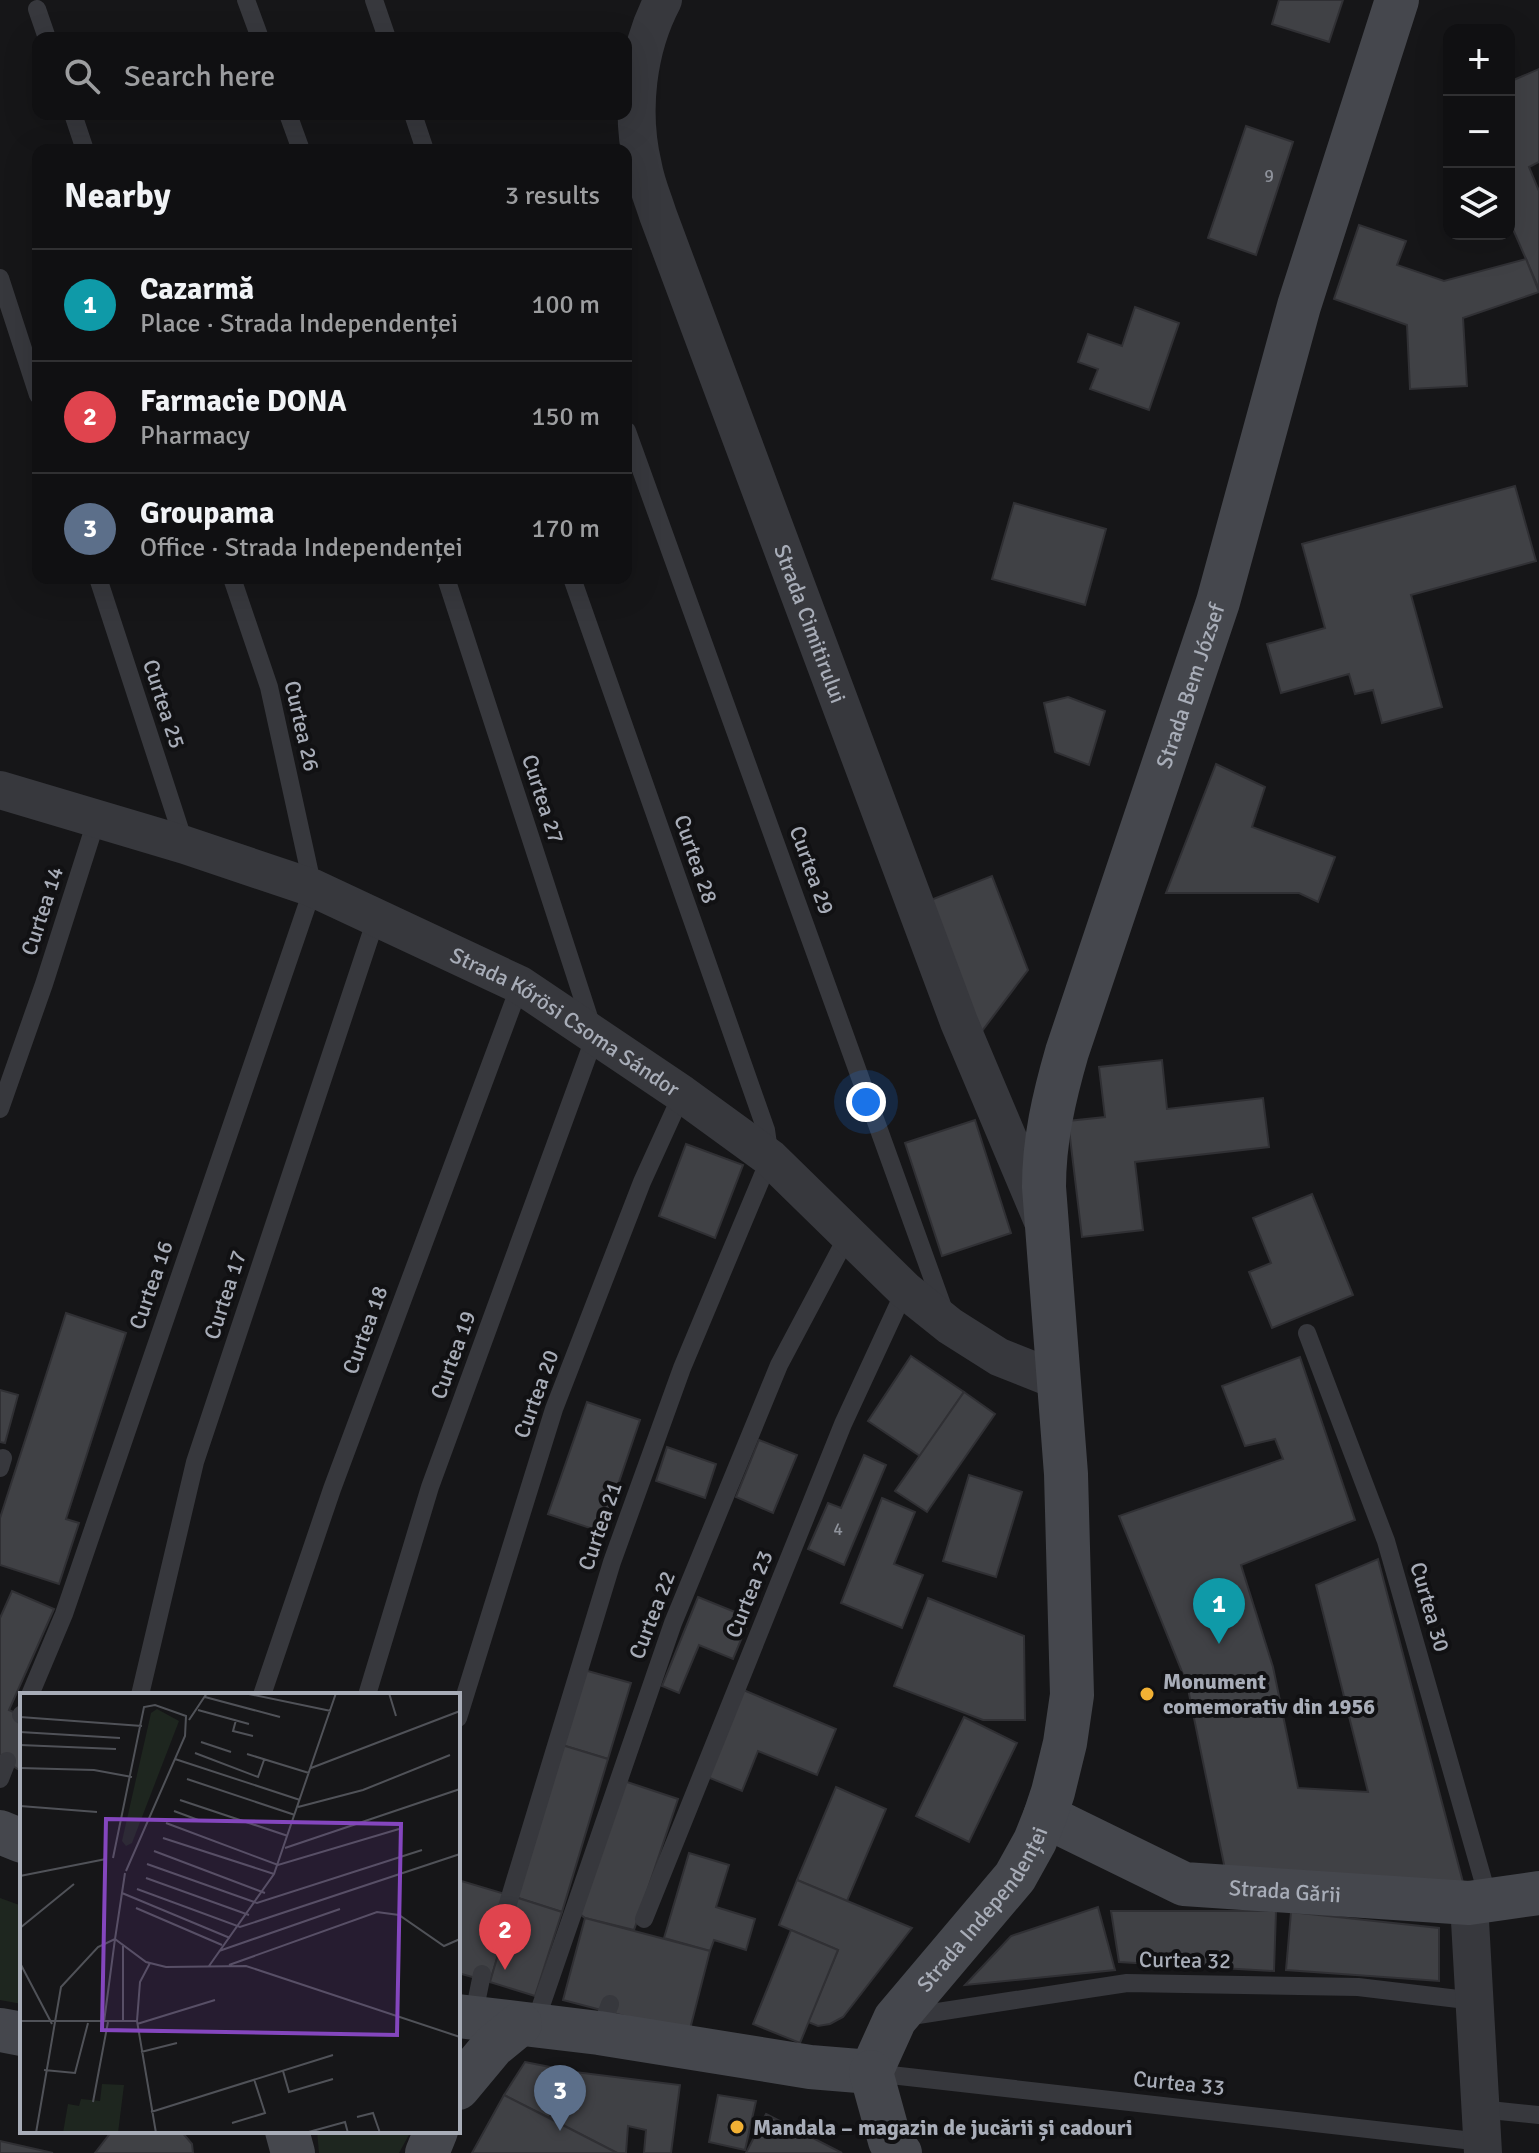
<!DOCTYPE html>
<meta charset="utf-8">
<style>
body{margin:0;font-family:Signika,sans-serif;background:#19191b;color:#f1f3f6}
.controls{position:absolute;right:24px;top:24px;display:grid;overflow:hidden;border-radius:16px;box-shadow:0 8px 32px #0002}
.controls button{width:72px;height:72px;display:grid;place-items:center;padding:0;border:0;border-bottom:2px solid #303032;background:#101012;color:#f1f3f6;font:40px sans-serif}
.you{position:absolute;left:866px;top:1102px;width:28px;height:28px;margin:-20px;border:6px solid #fff;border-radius:50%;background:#1a73e8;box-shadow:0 0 0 12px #1a73e833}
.badge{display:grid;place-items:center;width:52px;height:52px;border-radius:50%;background:#d93025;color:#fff;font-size:26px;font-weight:700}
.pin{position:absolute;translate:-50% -66px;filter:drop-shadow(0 2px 4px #0008)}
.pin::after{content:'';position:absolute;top:42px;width:28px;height:24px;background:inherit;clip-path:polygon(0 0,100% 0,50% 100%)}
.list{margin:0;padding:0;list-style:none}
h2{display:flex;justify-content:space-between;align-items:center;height:104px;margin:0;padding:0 32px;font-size:34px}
h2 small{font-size:26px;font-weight:400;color:#9c9d9f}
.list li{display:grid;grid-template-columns:52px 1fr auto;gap:24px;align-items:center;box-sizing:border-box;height:112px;padding:0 32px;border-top:2px solid #303032}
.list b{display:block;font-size:30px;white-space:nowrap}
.list p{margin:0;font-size:26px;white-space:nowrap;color:#9c9d9f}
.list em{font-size:26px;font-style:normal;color:#9c9d9f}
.icon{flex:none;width:44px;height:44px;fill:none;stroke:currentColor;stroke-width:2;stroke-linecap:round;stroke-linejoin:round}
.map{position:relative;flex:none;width:1539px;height:2153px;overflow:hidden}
.search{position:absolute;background:#101012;box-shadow:0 8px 32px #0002;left:32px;top:32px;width:600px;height:88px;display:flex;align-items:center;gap:20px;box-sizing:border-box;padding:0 28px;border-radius:16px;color:#9c9d9f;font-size:30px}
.panel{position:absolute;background:#101012;box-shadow:0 8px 32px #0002;left:32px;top:144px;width:600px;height:440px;border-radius:16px}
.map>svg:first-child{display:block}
.green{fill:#1e261f}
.building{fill:#404145;stroke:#303034;stroke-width:2}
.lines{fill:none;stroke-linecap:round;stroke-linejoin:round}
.lane{stroke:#37383d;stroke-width:18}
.street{stroke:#37383d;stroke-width:38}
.secondary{stroke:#45474d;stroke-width:44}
.poi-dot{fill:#f2b134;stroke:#111113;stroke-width:3}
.labels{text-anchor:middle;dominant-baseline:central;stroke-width:8;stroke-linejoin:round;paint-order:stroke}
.number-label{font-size:18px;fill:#8e929b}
.street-label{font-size:22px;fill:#a8adb8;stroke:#111113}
.poi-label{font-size:22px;font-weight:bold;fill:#a8adb8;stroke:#111113;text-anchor:start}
.inset-road{fill:none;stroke:#505258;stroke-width:2}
.view{fill:#8446be;fill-opacity:0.15;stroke:#8446be;stroke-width:4}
.inset-edge{fill:none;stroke:#a8adb8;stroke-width:4}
</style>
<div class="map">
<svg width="1539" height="2153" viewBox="0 0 1539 2153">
<rect width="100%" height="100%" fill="#161618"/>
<g class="green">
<path d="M0,1898L22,1906V2004L0,2000Z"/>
<path d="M317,2131H411L399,2153H319Z"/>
</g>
<g class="building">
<path d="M1279,0H1343L1329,42L1272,24Z"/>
<path d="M1539,69V162L1529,167L1539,191V289L1509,220V82Z"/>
<path d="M1246,126L1293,142L1256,255L1208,238Z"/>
<path d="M1359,225L1406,241L1397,265L1444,281L1526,259L1539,292L1463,318L1467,386L1410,389L1407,325L1334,299Z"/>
<path d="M1135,307L1179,323L1149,410L1090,389L1098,369L1078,362L1088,334L1122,346Z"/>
<path d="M1515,486L1536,561L1411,595L1442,707L1382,723L1373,690L1355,694L1349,674L1281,693L1267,644L1325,628L1302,544Z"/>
<path d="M1014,503L1106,529L1085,605L992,579Z"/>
<path d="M1068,697L1105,711L1089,765L1055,752L1044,703Z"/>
<path d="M1216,764L1265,787L1252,827L1335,857L1318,902L1299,893H1166Z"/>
<path d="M992,876L1028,970L979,1035L923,903Z"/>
<path d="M1162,1060L1167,1109L1263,1098L1269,1147L1135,1162L1143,1230L1082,1237L1068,1121L1105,1117L1099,1067Z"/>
<path d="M975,1120L1011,1233L942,1256L905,1143Z"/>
<path d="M686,1144L743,1165L715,1238L659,1216Z"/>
<path d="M1312,1194L1353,1295L1272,1328L1249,1272L1271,1263L1253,1218Z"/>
<path d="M66,1313L126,1333L66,1519L79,1523L59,1584L0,1565V1518Z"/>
<path d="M911,1356L964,1392L920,1456L868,1421Z"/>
<path d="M1300,1357L1355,1520L1241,1565L1273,1667L1298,1788L1368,1792L1316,1585L1378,1559L1465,1890L1226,1874L1187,1684L1119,1516L1283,1459L1275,1439L1245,1446L1222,1386Z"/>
<path d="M0,1390L18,1395L5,1443L0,1442Z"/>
<path d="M964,1392L995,1414L927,1512L895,1491Z"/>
<path d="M587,1402L640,1420L602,1532L548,1514Z"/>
<path d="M759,1440L797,1455L773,1513L736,1497Z"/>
<path d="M667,1447L716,1464L705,1498L656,1481Z"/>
<path d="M864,1455L886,1465L844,1565L808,1549L828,1503L841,1508Z"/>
<path d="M969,1475L1022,1492L996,1577L943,1561Z"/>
<path d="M882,1498L915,1512L894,1564L923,1575L902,1628L841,1603Z"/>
<path d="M12,1591L54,1609L9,1710L22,1716L21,1771L0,1758V1618Z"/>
<path d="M698,1597L750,1618L733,1659L699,1645L679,1693L662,1686Z"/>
<path d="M928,1598L1024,1636L1025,1720H983L894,1686Z"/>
<path d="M584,1670L631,1683L608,1759L562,1745Z"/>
<path d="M741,1689L836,1729L817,1775L758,1751L742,1791L705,1776Z"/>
<path d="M964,1717L1017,1743L969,1842L916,1816Z"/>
<path d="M562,1745L608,1759L562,1912L515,1897Z"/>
<path d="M621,1780L678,1799L634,1930L585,1918L576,1911Z"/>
<path d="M836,1787L886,1809L847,1901L797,1880Z"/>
<path d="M689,1853L729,1865L716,1907L755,1919L746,1950L714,1940L710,1951L664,1938Z"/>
<path d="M458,1880L515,1897L490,1982L458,1973Z"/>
<path d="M797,1880L912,1928L843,2017L830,2024L818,2026L808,2022L838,1950L779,1925Z"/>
<path d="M515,1897L562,1912L535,1996L490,1982Z"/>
<path d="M1098,1907L1115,1970L965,1985L1011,1936Z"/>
<path d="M1111,1911H1276L1274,1971L1119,1962Z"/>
<path d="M1291,1912L1439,1928V1981L1286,1970Z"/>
<path d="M585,1918L710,1951L689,2033L563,2000Z"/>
<path d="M791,1930L838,1950L800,2043L753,2024Z"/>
<path d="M525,2062L575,2072L549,2118L504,2095Z"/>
<path d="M575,2072L680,2085L671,2153H644L646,2130L628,2126L626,2153H617L549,2118Z"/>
<path d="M504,2095L549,2118L617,2153H472Z"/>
<path d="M718,2095L756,2101L745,2150L709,2142Z"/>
<path d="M766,2114L842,2153H746Z"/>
<path d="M112,2131H181L192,2144L193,2153H95Z"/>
<path d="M0,2141L53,2153H0Z"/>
</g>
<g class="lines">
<g class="lane">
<path d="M246,0L260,38"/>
<path d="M374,0L387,38"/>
<path d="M37,9L47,38"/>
<path d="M73,114L85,150"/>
<path d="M288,114L301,150"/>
<path d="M413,114L425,150"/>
<path d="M0,278L38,395"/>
<path d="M627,431L945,1313"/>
<path d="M98,578L185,845"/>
<path d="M0,1109L44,984L97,818"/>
<path d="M1307,1333L1386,1541L1489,1901"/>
<path d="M0,1468L3,1458"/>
<path d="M30,1695L64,1614L313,888L269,687L232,578"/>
<path d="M140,1695L195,1462L377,916"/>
<path d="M262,1695L332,1489L520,985"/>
<path d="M367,1695L430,1487L595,1036L446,578"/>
<path d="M21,1715L22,1714"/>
<path d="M458,1718L554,1409L642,1182L682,1094"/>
<path d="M0,1779L7,1761"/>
<path d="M644,1919L843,1424L905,1290"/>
<path d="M503,1920L612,1562L682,1368L770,1158L766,1130L572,578"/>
<path d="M905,2017L1127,1983L1358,1987L1475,2001"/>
<path d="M473,2018L482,1974"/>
<path d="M534,2026L673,1623L779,1365L848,1235"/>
<path d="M599,2033L610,2004"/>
<path d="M873,2073L1482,2142"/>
<path d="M1480,2109L1539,2115"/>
</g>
<g class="street">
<path id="s1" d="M663,0C637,49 630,112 643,166C646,183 653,199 658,215L959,1022L1042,1219"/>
<path id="s2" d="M0,790L185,845L313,888L520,985L682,1094L770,1158L905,1290L950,1326L999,1357L1057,1380"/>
<path d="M1469,1903L1483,2153"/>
</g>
<g class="secondary">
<path id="s3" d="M1045,1816L1184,1884L1469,1903L1539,1893"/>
<path d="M0,1832L22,1841"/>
<path id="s4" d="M458,2016L599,2033L810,2067L871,2072L895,2019L1015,1877L1035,1841L1045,1816L1053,1792L1065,1743L1072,1695L1066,1474L1044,1187C1044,1140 1054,1097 1067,1052L1218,602L1299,306L1397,0"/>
<path d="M0,2030L22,2034"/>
<path d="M871,2072L890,2141L900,2153"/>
<path d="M458,2088L493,2046L520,2024"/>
<path d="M287,2131L293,2153"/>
<path d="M427,2153L436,2131"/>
</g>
</g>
<g class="poi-dot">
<circle cx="1147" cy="1694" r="8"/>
<circle cx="737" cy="2127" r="8"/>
</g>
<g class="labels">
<g class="number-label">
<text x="1269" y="176">9</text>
<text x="838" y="1529">4</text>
</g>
<g class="street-label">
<text stroke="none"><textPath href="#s1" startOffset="658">Strada Cimitirului</textPath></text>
<text stroke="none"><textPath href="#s4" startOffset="1886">Strada Bem József</textPath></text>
<text transform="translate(164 704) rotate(72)">Curtea 25</text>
<text transform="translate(302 726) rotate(77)">Curtea 26</text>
<text transform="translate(543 799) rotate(72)">Curtea 27</text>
<text transform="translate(696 859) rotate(71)">Curtea 28</text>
<text transform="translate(812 870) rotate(70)">Curtea 29</text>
<text transform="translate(42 911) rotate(-72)">Curtea 14</text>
<text stroke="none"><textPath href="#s2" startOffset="614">Strada Kőrösi Csoma Sándor</textPath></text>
<text transform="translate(151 1285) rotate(-71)">Curtea 16</text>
<text transform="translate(225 1295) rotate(-72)">Curtea 17</text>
<text transform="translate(365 1330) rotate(-70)">Curtea 18</text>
<text transform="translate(453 1355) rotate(-70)">Curtea 19</text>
<text transform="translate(536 1394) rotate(-70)">Curtea 20</text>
<text transform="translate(600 1526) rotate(-71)">Curtea 21</text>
<text transform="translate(749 1594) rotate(-68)">Curtea 23</text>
<text transform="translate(1430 1607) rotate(74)">Curtea 30</text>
<text transform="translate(652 1615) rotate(-69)">Curtea 22</text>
<text stroke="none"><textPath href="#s3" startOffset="256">Strada Gării</textPath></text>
<text stroke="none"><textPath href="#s4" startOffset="616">Strada Independenței</textPath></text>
<text transform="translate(1185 1960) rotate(1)">Curtea 32</text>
<text transform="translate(1179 2083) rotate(6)">Curtea 33</text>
</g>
<g class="poi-label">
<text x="1163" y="1681">Monument<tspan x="1163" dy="25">comemorativ din 1956</tspan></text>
<text x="753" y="2127">Mandala – magazin de jucării și cadouri</text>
</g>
</g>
<g transform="translate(20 1693)">
<rect width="440" height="440" fill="#161618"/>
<path d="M137,16L159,28L112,150L106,153L102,148L131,20ZM82,391L104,392L98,440H43L48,411L59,413L61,406L80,408Z" fill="#1e261f"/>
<path class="inset-road" d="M224,0L311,18M369,0L376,23M185,4L260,24M178,17L229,31M0,24L122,33M169,27L187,0M216,27L213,38L233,43M0,39L100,45M181,49L211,59M0,52L96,56M175,60L238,84L244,67M227,61L289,80M155,66L280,107M0,75L74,77L112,84M291,75L440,18M167,86L275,122M160,107L268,143M0,113L77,119M278,114L343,97L430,62M154,118L181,128M146,130L258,172L379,136M143,145L254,181M265,155L440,96M134,158L245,200M93,165L124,14L135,12L166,23L165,43L106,178M127,171L237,210L402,157M105,180L95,246L126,269L146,274L226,273L440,344M0,183L86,166M126,185L229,222M117,196L220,234L440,161M102,200L210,245M116,215L202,252M0,235L54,191M103,253V329M199,258L320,216M0,270L32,331M130,270L120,289L117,328L136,440M209,272L357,219L379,222L424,253L440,246M189,273L254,181L316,0M0,328H117M117,331L195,307M121,359L157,350M24,377L55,380L68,330M263,378L269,399L313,386M73,409L88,329M131,419L313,362M337,424L353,420L360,440M212,430L245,420L234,386M16,440L41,294L78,254L95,246L84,329M285,440L325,429L328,440"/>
<path class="view" d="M86,126L381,131L377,342L82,337Z"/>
<rect width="440" height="440" class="inset-edge"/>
</g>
</svg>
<div class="controls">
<button>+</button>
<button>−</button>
<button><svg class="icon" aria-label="layers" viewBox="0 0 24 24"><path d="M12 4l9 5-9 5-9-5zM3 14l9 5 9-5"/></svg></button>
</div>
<div class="you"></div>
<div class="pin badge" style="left:1219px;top:1644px;background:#0f9aa8">1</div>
<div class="pin badge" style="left:505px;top:1970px;background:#e0444e">2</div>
<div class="pin badge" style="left:560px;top:2131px;background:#5c6f8a">3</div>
<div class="search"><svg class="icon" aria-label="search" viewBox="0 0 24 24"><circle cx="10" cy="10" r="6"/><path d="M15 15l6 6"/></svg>Search here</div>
<section class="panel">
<h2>Nearby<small>3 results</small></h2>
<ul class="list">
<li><span class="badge" style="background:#0f9aa8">1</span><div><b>Cazarmă</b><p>Place · Strada Independenței</p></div><em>100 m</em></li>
<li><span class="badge" style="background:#e0444e">2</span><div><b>Farmacie DONA</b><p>Pharmacy</p></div><em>150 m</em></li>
<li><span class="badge" style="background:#5c6f8a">3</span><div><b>Groupama</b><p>Office · Strada Independenței</p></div><em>170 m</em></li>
</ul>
</section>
</div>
